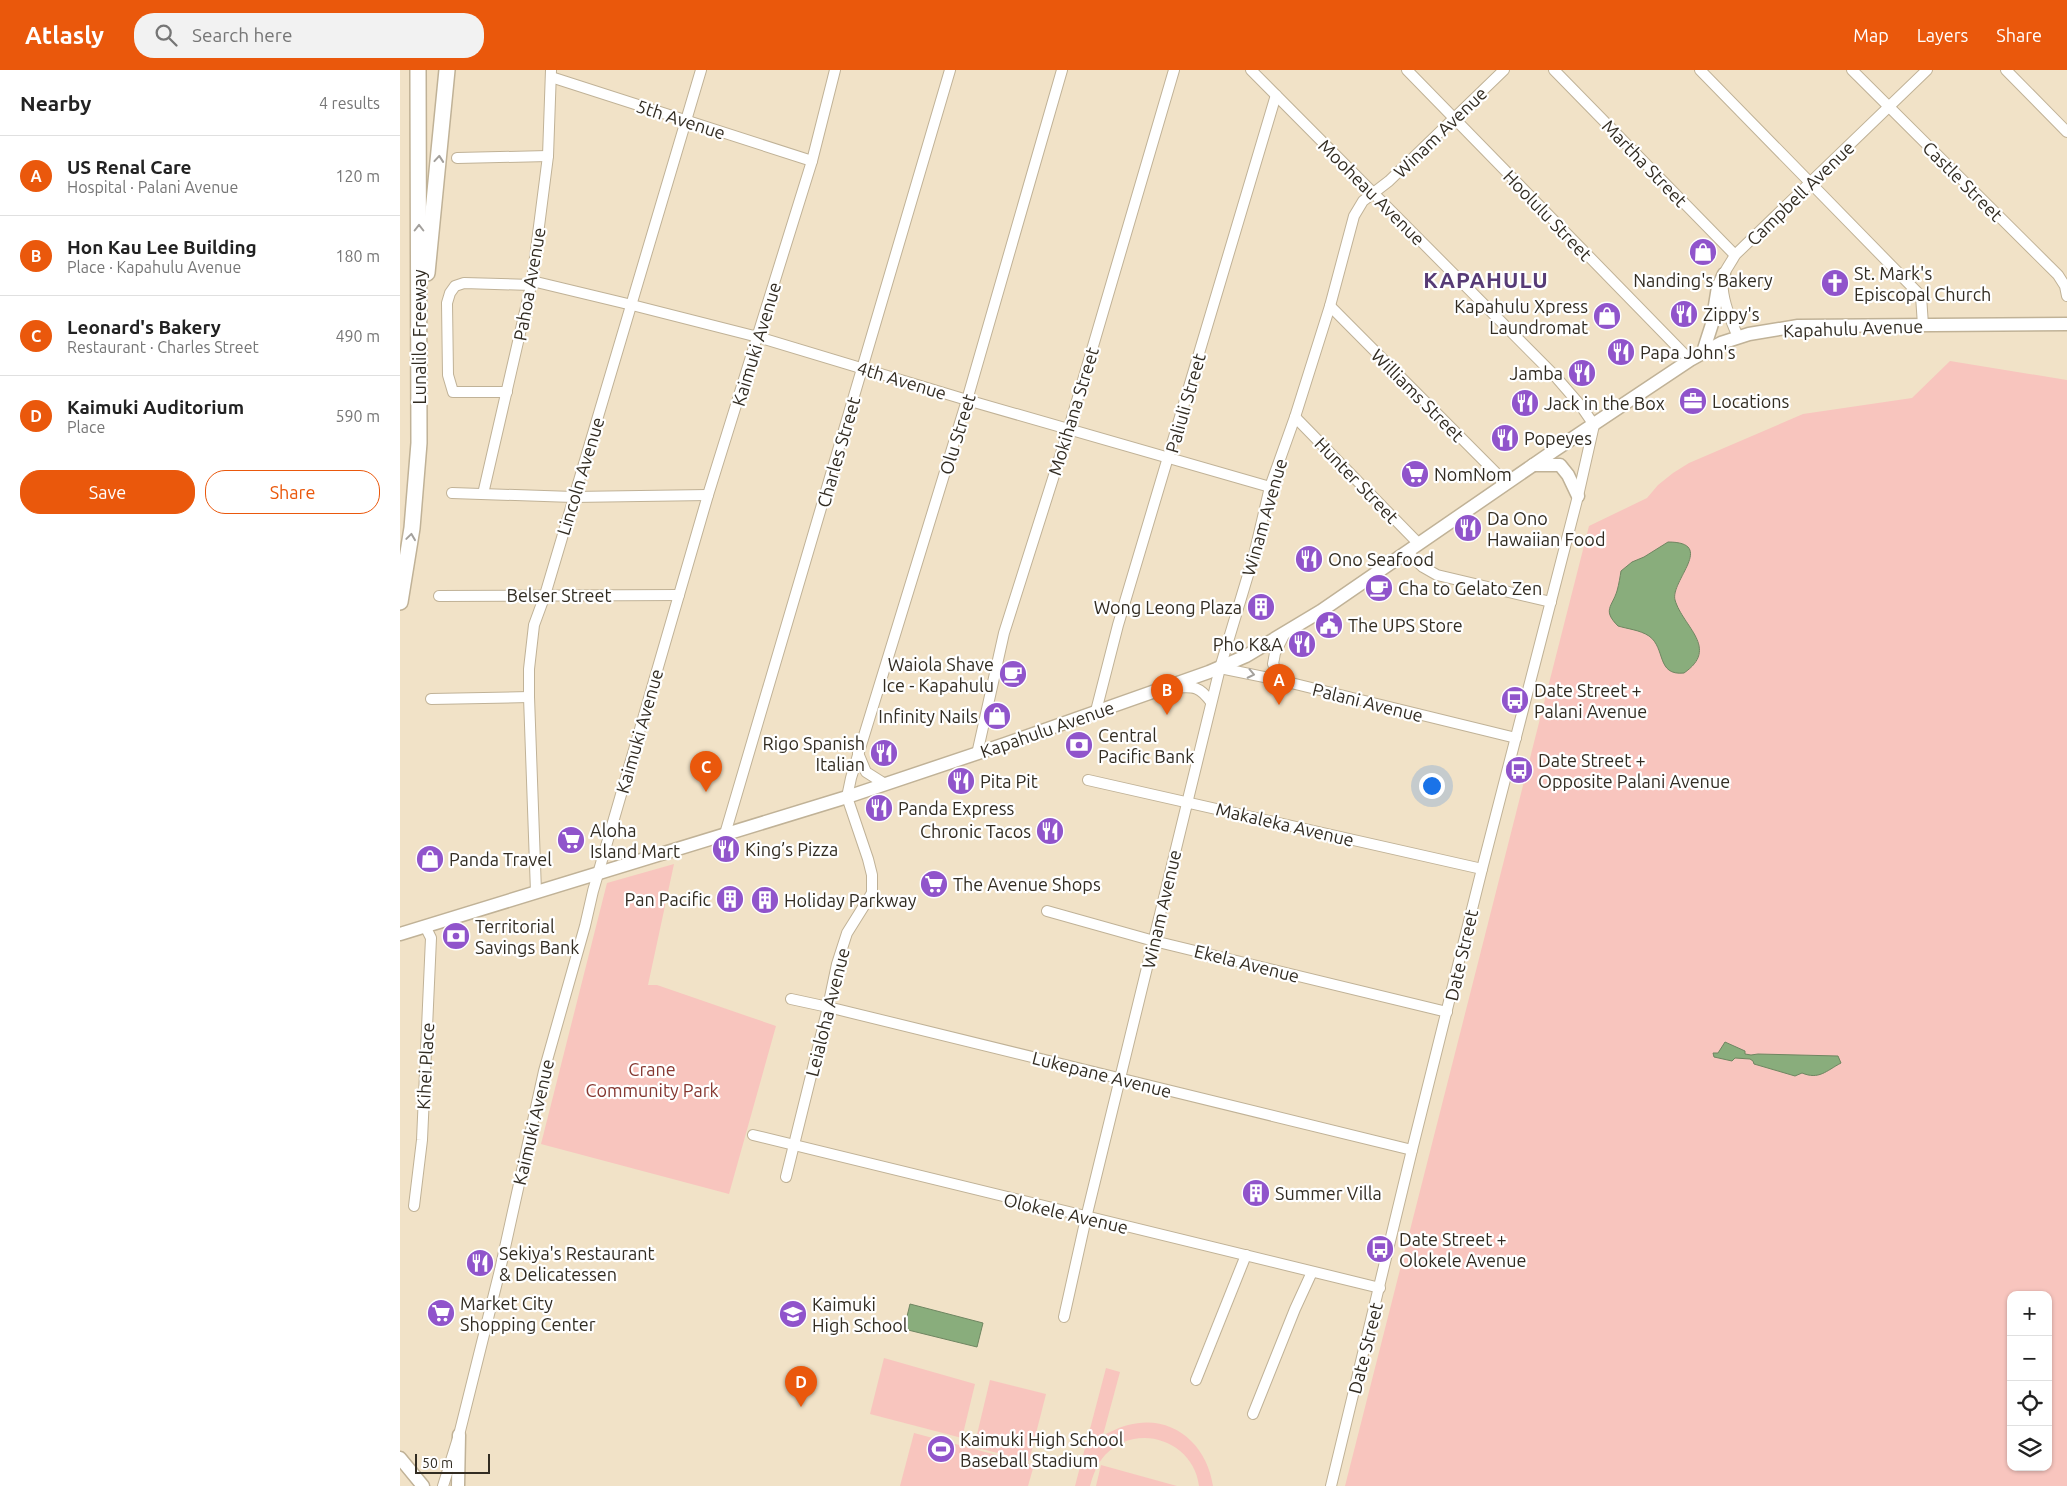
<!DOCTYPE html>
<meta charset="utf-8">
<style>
body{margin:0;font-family:Ubuntu,sans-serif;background:#f2f2f2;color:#222}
.controls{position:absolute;right:15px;bottom:15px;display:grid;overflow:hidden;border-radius:10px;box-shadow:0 1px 4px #0004}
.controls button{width:45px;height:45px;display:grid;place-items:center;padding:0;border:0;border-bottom:1px solid #e0e0e0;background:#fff;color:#222;font:25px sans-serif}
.scale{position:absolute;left:15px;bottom:12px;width:75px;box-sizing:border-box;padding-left:5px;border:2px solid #322c22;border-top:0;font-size:14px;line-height:18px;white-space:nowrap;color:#322c22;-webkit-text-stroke:4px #fff;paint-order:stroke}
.you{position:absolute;left:1031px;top:715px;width:18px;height:18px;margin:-12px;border:4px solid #fff;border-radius:50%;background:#1a73e8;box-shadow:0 0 0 8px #1a73e833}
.badge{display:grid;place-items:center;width:32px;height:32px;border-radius:50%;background:#ea580c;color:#fff;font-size:16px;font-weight:700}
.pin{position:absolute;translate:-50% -41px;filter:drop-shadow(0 1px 2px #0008)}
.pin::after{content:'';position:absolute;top:26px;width:18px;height:15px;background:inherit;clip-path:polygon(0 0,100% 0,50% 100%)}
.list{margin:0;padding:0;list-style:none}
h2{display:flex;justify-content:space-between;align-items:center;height:65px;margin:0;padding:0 20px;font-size:21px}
h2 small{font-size:16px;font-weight:400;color:#767676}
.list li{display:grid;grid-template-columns:32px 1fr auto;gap:15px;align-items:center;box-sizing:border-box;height:80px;padding:0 20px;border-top:1px solid #e0e0e0}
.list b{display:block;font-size:19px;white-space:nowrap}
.list p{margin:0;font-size:16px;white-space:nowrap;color:#767676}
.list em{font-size:16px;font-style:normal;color:#767676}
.actions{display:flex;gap:10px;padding:15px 20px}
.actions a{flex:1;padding:11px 0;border:1px solid #ea580c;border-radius:20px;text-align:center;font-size:18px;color:#ea580c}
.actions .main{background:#ea580c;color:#fff}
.icon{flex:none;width:28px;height:28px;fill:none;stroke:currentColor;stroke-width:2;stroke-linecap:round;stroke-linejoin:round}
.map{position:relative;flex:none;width:1667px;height:1416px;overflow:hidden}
header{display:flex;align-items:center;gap:30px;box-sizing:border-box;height:70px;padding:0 25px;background:#ea580c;color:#fff}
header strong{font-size:24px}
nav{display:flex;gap:28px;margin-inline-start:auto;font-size:18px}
.search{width:350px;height:45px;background:#f2f2f2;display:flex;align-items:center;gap:12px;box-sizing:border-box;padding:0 18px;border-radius:20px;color:#767676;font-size:19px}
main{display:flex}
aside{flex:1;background:#fff}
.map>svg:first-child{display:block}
.green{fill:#f8c5be;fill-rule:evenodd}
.water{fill:#89ad7c;stroke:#6f8661}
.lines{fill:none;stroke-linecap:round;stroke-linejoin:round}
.minor-casing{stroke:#c0b297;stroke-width:12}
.major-casing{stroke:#c0b297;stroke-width:15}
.highway-casing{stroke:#c0b297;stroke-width:18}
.minor{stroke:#fff;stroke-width:10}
.major{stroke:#fff;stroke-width:12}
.highway{stroke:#fff;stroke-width:15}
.oneway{stroke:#a3a09c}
.labels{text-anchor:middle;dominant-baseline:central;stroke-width:4.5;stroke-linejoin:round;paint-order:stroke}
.street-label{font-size:18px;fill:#322c22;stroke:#fff}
.poi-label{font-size:18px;fill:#322c22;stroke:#fff;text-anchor:start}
.park-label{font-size:18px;fill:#853730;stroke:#fff}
.district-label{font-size:22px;font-weight:bold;letter-spacing:1px;fill:#573b76;stroke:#fff}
</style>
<header>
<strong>Atlasly</strong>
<div class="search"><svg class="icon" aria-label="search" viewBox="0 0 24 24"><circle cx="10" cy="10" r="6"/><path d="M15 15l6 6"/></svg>Search here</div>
<nav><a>Map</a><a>Layers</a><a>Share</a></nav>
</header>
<main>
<aside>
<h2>Nearby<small>4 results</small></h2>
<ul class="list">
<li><span class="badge">A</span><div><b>US Renal Care</b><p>Hospital · Palani Avenue</p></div><em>120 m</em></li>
<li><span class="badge">B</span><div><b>Hon Kau Lee Building</b><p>Place · Kapahulu Avenue</p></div><em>180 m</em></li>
<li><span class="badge">C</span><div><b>Leonard's Bakery</b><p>Restaurant · Charles Street</p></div><em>490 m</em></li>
<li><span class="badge">D</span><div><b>Kaimuki Auditorium</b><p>Place</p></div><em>590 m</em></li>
</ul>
<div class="actions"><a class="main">Save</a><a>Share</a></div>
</aside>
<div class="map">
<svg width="1667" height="1416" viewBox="0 0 1667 1416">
<rect width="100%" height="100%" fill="#f1e2c7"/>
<g class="green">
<path d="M1550,291L1667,310V1416H945L1189,456L1247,428L1258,415L1273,403L1289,393L1403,344L1512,328ZM1611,1225H1648V1397H1611Z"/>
<path d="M274,794L248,915H257L376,956L329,1124L141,1074L207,813Z"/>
<path d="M484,1288L575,1314L562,1368L470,1344Z"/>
<path d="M706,1298L720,1302L703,1365C711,1362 719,1357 728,1355C772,1343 807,1374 813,1416H799C794,1371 737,1351 705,1385C697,1394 693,1405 690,1416H675Z"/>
<path d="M590,1310L646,1324L629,1391L574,1377Z"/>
<path d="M514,1363L634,1395L628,1416H500Z"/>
<path d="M701,1395L777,1416H696Z"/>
</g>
<g class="water">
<path d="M1268,472C1317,472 1270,511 1275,530C1283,557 1320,578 1284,603C1256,606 1266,578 1249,566C1240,560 1228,559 1218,556C1202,540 1212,537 1217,521C1219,514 1220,507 1221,501L1232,492L1244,487Z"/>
<path d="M1325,972L1345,981V984L1351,985L1358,984L1438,986L1441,993C1426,1001 1419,1010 1402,1003L1395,1006L1354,994L1353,991L1350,989L1335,988L1332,991L1314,987L1313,983H1318Z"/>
<path d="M510,1234L583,1253L577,1277L504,1259Z"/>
</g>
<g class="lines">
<defs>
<g id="minor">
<path d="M851,0L1155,306L1181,336L1194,355L1178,426L1082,799L1012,1080L931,1416"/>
<path d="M1007,0L1290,290"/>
<path d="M1154,0L1335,185"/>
<path d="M1300,0L1521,226L1523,255"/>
<path d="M1452,0L1658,205L1665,216L1667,226"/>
<path d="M1606,0L1667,62"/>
<path d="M151,7L412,91"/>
<path d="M57,88L148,86"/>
<path d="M132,211L232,235L358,267L567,330L870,417"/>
<path d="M930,236L1106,413"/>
<path d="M1338,267C1331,251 1317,219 1325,202C1328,196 1332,191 1335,185L1527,0"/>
<path d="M107,322H53L48,305L47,233L50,223L55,216L64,213L131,215"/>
<path d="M895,347L1019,474"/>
<path d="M52,423L173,427L308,425"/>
<path d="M83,424L132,211L148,86L151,0"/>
<path d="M1007,482L1023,497L1037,505L1151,532"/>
<path d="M39,526L279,525"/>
<path d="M820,598L883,611L1116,668"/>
<path d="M883,611L873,594L875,583L884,565"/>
<path d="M771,618C792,617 798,614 811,632"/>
<path d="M31,629L129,627"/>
<path d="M696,641L718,555L876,25"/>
<path d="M458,683L466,702L485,714"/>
<path d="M577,684L604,563L669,358L774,0"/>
<path d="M688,710L1082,799"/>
<path d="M325,764L550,0"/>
<path d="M136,822L129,627V599L134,555L145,525L301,0"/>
<path d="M647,841L754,871L1047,942"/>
<path d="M391,929L428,937L1012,1080"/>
<path d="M353,1065L980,1218"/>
<path d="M386,1107L428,937L437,894L447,863L472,823V805L468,789L447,727L451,708L567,330L662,0"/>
<path d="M14,1136L22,1070L31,868L25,856"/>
<path d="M664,1247L686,1148L820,598L854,485L870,417L895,347L930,236L954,146L963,131L989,111L1104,0"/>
<path d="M796,1310L846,1185"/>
<path d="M853,1344L895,1239L912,1202"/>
<path d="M43,1416L59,1365L100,1200L144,1001L185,856L193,821L308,425L412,91L435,0"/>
</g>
<g id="major">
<path d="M1303,282L1312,254L1318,217L1324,204"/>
<path d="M1133,395H1160L1168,405L1178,426"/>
<path d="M0,864L447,727L605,674L809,602L846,586L921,541L1155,380L1290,290L1321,273L1349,264L1398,256L1667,254"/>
<path d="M0,1388L23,1416"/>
<path d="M58,1416L59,1365"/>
</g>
<g id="highway">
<path d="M27,203L47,0"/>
<path d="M0,532L12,458L19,373L18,0"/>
</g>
</defs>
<use href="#minor" class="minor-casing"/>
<use href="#major" class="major-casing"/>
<use href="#highway" class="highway-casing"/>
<use href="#minor" class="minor"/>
<use href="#major" class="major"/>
<use href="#highway" class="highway"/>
</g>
<defs><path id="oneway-chevron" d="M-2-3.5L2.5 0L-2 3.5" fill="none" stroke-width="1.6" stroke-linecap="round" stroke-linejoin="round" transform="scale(1.25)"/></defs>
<g class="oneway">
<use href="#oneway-chevron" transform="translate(39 89) rotate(-85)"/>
<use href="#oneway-chevron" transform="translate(19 158) rotate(-90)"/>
<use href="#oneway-chevron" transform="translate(11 467) rotate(-82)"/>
<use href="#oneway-chevron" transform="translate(851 604) rotate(12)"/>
</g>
<defs>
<symbol id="shop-disc" viewBox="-11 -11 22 22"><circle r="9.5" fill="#9054cb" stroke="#fff"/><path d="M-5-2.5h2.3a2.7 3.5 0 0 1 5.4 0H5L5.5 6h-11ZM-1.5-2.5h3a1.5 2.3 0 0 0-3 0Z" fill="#fff"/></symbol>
<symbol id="church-disc" viewBox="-11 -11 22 22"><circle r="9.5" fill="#9054cb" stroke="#fff"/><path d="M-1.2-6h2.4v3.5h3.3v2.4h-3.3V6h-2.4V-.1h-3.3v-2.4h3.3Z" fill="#fff"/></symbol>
<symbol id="restaurant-disc" viewBox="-11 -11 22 22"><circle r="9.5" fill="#9054cb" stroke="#fff"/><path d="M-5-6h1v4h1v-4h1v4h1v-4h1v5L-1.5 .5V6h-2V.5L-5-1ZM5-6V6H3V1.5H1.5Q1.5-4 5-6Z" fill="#fff"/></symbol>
<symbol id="office-disc" viewBox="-11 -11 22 22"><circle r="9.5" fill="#9054cb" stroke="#fff"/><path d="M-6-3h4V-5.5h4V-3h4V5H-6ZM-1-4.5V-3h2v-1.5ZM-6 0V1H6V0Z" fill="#fff"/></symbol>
<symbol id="supermarket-disc" viewBox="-11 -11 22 22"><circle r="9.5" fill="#9054cb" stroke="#fff"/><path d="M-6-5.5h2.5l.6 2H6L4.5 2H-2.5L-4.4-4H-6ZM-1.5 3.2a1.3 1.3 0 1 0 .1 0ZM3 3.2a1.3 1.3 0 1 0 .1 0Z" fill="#fff"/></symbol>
<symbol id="cafe-disc" viewBox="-11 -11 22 22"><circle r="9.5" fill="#9054cb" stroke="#fff"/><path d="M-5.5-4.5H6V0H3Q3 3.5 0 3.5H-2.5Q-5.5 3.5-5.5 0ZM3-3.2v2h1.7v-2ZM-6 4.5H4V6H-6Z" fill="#fff"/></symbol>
<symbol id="building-disc" viewBox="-11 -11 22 22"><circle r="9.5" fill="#9054cb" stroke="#fff"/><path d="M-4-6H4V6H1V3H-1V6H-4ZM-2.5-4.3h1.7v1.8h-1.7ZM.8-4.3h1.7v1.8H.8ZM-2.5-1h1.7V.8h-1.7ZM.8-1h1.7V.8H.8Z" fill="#fff"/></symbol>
<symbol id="civic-disc" viewBox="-11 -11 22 22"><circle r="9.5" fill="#9054cb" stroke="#fff"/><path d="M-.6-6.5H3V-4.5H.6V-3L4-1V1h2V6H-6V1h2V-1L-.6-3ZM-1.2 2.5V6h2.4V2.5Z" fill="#fff"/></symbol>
<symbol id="bus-disc" viewBox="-11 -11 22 22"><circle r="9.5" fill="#9054cb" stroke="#fff"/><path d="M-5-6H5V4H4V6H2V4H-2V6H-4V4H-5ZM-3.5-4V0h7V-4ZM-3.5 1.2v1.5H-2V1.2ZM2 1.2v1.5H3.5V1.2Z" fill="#fff"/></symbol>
<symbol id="bank-disc" viewBox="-11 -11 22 22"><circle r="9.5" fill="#9054cb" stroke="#fff"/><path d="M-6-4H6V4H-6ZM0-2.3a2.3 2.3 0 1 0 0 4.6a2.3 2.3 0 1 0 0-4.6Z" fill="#fff"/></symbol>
<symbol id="school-disc" viewBox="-11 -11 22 22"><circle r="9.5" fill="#9054cb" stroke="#fff"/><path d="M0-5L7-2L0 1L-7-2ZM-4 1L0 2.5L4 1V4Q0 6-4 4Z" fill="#fff"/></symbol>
<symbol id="stadium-disc" viewBox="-11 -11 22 22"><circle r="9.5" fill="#9054cb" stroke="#fff"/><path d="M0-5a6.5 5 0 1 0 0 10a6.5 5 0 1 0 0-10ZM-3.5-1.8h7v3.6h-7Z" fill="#fff"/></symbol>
</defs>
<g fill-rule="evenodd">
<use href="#shop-disc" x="1287" y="166" width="32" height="32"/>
<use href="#church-disc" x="1419" y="197" width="32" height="32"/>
<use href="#restaurant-disc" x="1268" y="228" width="32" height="32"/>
<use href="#shop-disc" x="1191" y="230" width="32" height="32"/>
<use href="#restaurant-disc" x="1205" y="266" width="32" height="32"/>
<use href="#restaurant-disc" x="1166" y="287" width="32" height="32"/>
<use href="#office-disc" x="1277" y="315" width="32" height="32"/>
<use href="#restaurant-disc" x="1109" y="317" width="32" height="32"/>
<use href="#restaurant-disc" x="1089" y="352" width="32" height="32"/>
<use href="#supermarket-disc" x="999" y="388" width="32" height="32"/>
<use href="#restaurant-disc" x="1052" y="442" width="32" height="32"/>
<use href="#restaurant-disc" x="893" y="473" width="32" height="32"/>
<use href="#cafe-disc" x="963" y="502" width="32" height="32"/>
<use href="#building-disc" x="845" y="521" width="32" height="32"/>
<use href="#civic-disc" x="913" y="539" width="32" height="32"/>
<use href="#restaurant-disc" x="886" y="558" width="32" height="32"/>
<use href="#cafe-disc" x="597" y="588" width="32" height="32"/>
<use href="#bus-disc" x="1099" y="614" width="32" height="32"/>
<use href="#shop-disc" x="581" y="630" width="32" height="32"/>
<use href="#bank-disc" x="663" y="659" width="32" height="32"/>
<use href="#restaurant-disc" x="468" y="667" width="32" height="32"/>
<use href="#bus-disc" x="1103" y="684" width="32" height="32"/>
<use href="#restaurant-disc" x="545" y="695" width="32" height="32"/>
<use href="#restaurant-disc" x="463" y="722" width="32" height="32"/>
<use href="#restaurant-disc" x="634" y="745" width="32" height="32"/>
<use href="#supermarket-disc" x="155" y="754" width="32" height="32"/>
<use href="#restaurant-disc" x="310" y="763" width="32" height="32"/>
<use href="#shop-disc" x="14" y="773" width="32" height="32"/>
<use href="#supermarket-disc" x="518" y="798" width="32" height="32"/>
<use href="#building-disc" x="314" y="813" width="32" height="32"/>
<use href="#building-disc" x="349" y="814" width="32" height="32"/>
<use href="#bank-disc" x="40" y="850" width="32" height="32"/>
<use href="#building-disc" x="840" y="1107" width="32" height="32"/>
<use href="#bus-disc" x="964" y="1163" width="32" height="32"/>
<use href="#restaurant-disc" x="64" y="1177" width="32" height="32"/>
<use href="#supermarket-disc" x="25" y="1227" width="32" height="32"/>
<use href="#school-disc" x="377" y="1228" width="32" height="32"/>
<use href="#stadium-disc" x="525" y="1363" width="32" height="32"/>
</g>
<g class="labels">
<g class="street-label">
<text transform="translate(281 49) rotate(18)">5th Avenue</text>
<text transform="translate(1040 62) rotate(-44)">Winam Avenue</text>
<text transform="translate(1245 93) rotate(46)">Martha Street</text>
<text transform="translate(1563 111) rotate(45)">Castle Street</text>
<text transform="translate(972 122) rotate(45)">Mooheau Avenue</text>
<text transform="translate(1400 123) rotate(-44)">Campbell Avenue</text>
<text transform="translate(1148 145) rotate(46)">Hoolulu Street</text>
<text transform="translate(129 214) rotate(-80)">Pahoa Avenue</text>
<text transform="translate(1453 258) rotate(-2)">Kapahulu Avenue</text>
<text transform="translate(19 267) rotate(-90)">Lunalilo Freeway</text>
<text transform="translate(356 274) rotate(-73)">Kaimuki Avenue</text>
<text transform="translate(502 310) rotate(17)">4th Avenue</text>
<text transform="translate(1018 325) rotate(45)">Williams Street</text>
<text transform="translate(785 333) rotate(-74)">Paliuli Street</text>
<text transform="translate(673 341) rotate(-73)">Mokihana Street</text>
<text transform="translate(557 364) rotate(-73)">Olu Street</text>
<text transform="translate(438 382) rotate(-74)">Charles Street</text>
<text transform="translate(180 406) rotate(-73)">Lincoln Avenue</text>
<text transform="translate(957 410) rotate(46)">Hunter Street</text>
<text transform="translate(864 447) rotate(-74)">Winam Avenue</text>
<text x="159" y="525">Belser Street</text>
<text transform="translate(968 632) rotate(14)">Palani Avenue</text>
<text transform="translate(647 659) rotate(-19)">Kapahulu Avenue</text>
<text transform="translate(239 661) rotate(-74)">Kaimuki Avenue</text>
<text transform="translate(885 754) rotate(13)">Makaleka Avenue</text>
<text transform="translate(761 839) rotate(-77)">Winam Avenue</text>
<text transform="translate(1061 885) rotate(-77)">Date Street</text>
<text transform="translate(847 893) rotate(14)">Ekela Avenue</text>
<text transform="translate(427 942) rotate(-76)">Leialoha Avenue</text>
<text transform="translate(25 996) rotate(-87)">Kihei Place</text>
<text transform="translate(702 1004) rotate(14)">Lukepane Avenue</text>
<text transform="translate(133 1052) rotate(-77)">Kaimuki Avenue</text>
<text transform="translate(666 1143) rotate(13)">Olokele Avenue</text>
<text transform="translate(965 1278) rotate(-76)">Date Street</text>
</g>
<g class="poi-label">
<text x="1454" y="203">St. Mark's<tspan x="1454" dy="21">Episcopal Church</tspan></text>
<text x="1303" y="210" text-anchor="middle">Nanding's Bakery</text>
<text x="1188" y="236" text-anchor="end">Kapahulu Xpress<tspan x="1188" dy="21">Laundromat</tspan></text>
<text x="1303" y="244">Zippy's</text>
<text x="1240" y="282">Papa John's</text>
<text x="1163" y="303" text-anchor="end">Jamba</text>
<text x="1312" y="331">Locations</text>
<text x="1144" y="333">Jack in the Box</text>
<text x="1124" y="368">Popeyes</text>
<text x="1034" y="404">NomNom</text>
<text x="1087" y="448">Da Ono<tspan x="1087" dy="21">Hawaiian Food</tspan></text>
<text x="928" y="489">Ono Seafood</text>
<text x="998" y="518">Cha to Gelato Zen</text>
<text x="842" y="537" text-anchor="end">Wong Leong Plaza</text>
<text x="948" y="555">The UPS Store</text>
<text x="883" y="574" text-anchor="end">Pho K&amp;A</text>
<text x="594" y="594" text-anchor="end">Waiola Shave<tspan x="594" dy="21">Ice - Kapahulu</tspan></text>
<text x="1134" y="620">Date Street +<tspan x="1134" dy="21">Palani Avenue</tspan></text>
<text x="578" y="646" text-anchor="end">Infinity Nails</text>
<text x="698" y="665">Central<tspan x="698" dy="21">Pacific Bank</tspan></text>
<text x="465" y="673" text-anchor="end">Rigo Spanish<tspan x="465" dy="21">Italian</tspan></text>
<text x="1138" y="690">Date Street +<tspan x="1138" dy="21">Opposite Palani Avenue</tspan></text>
<text x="580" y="711">Pita Pit</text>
<text x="498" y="738">Panda Express</text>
<text x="190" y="760">Aloha<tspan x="190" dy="21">Island Mart</tspan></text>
<text x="631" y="761" text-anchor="end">Chronic Tacos</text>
<text x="345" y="779">King’s Pizza</text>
<text x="49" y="789">Panda Travel</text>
<text x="553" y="814">The Avenue Shops</text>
<text x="311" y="829" text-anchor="end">Pan Pacific</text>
<text x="384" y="830">Holiday Parkway</text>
<text x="75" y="856">Territorial<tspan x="75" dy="21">Savings Bank</tspan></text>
<text x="875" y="1123">Summer Villa</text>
<text x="999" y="1169">Date Street +<tspan x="999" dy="21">Olokele Avenue</tspan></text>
<text x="99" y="1183">Sekiya's Restaurant<tspan x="99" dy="21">&amp; Delicatessen</tspan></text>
<text x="60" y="1233">Market City<tspan x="60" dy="21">Shopping Center</tspan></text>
<text x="412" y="1234">Kaimuki<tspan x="412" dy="21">High School</tspan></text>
<text x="560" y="1369">Kaimuki High School<tspan x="560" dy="21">Baseball Stadium</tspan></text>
</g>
<g class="park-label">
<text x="252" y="999">Crane<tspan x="252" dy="21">Community Park</tspan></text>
</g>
<g class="district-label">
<text x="1086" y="209">KAPAHULU</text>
</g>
</g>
</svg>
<div class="controls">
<button>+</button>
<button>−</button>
<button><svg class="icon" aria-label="locate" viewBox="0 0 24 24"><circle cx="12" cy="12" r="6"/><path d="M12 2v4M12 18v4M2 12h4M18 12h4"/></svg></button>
<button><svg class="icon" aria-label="layers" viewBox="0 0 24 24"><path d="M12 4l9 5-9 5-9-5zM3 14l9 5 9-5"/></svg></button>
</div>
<div class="scale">50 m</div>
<div class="you"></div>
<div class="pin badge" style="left:879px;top:635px">A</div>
<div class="pin badge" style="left:767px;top:645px">B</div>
<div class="pin badge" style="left:306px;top:722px">C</div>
<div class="pin badge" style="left:401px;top:1337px">D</div>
</div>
</main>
